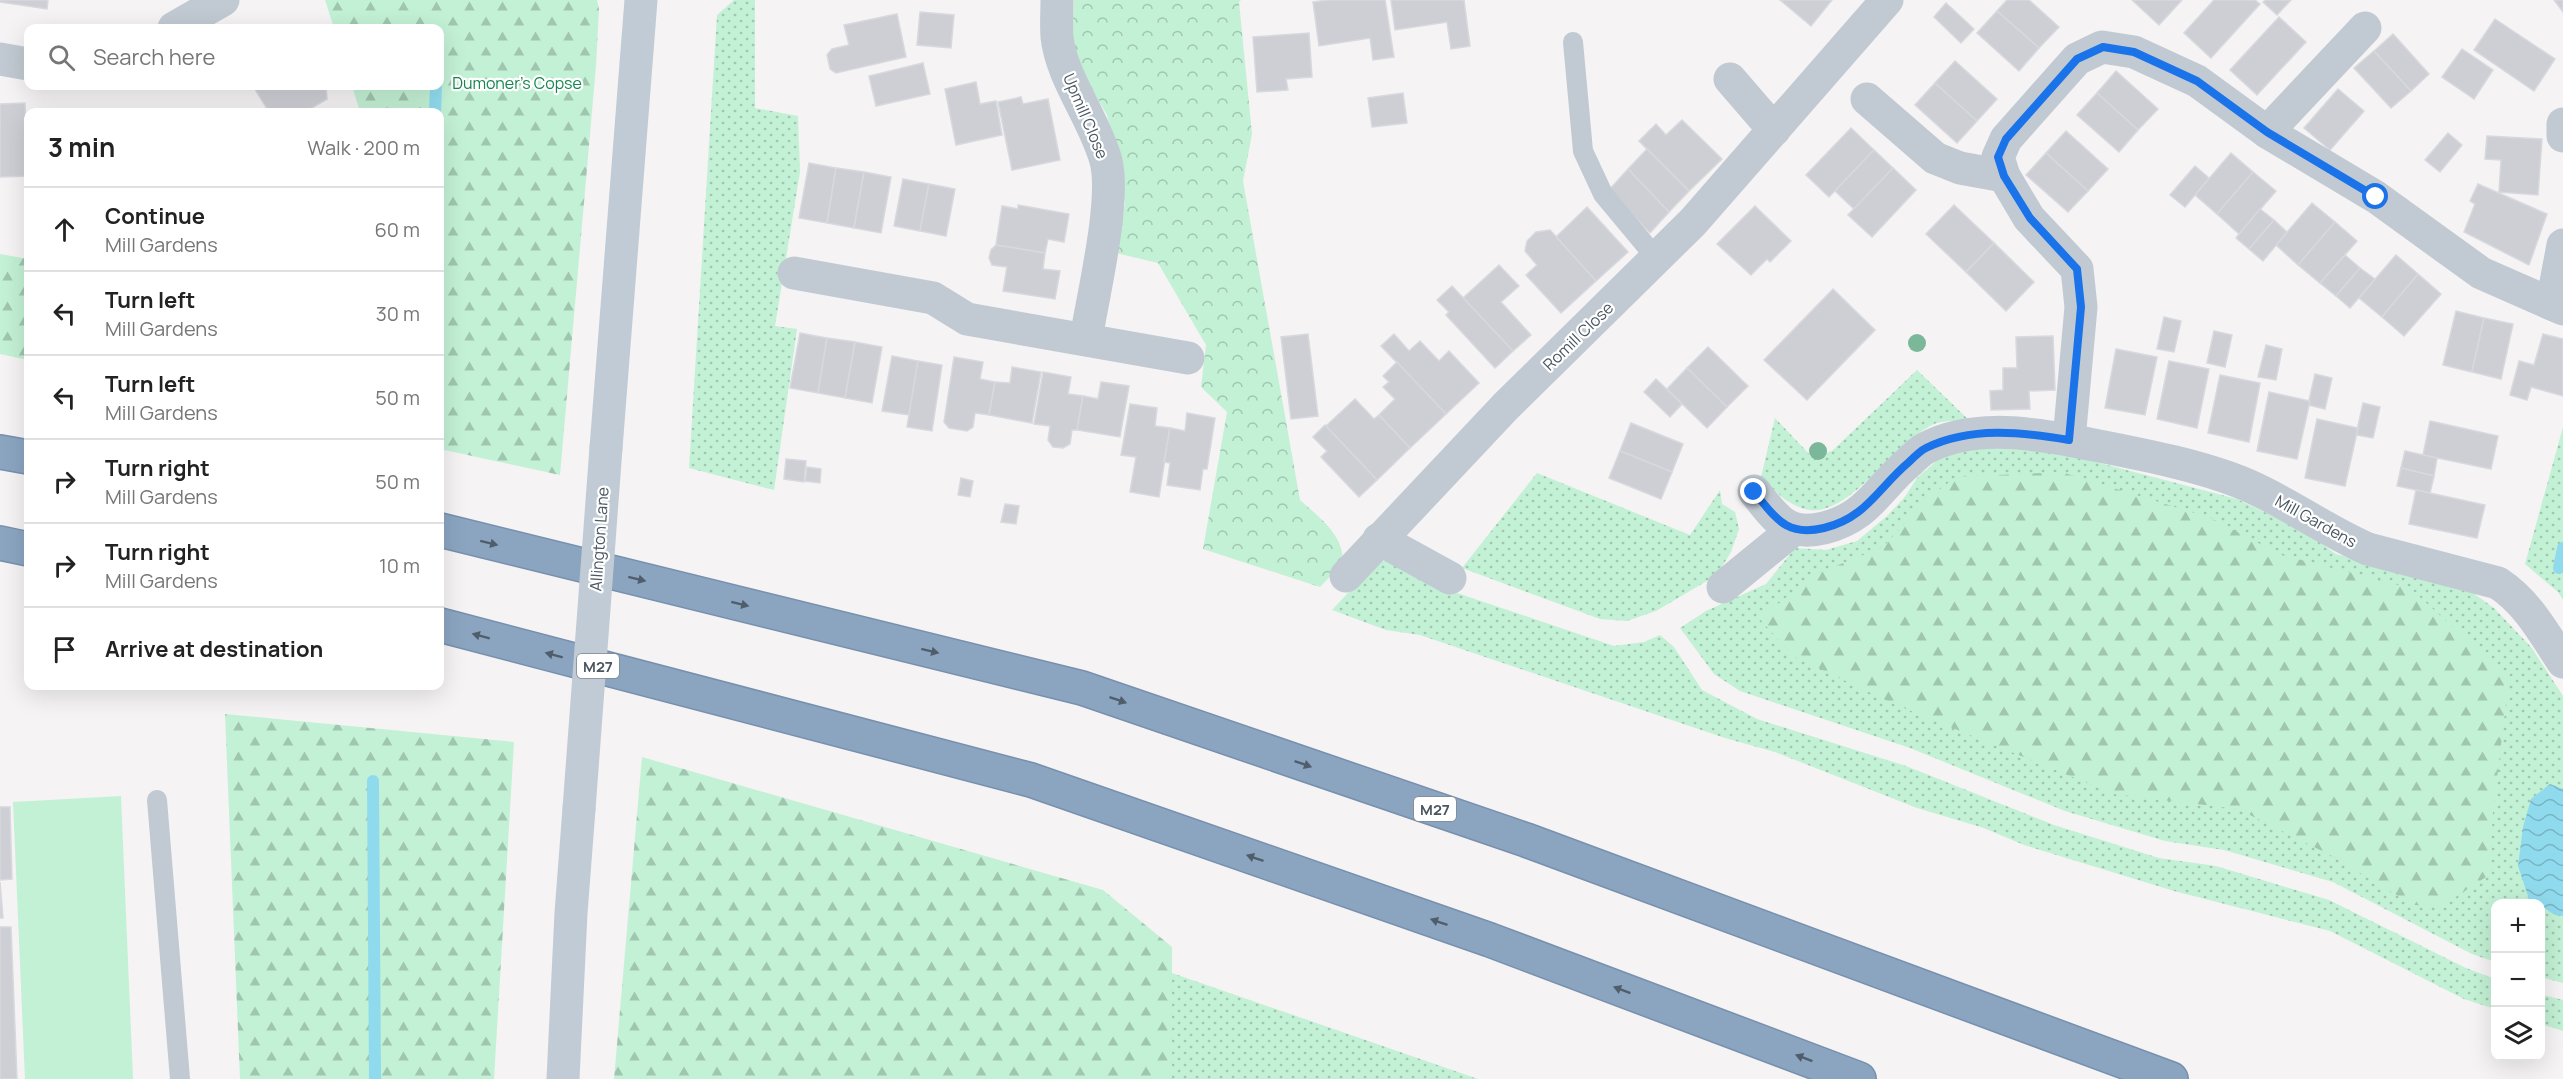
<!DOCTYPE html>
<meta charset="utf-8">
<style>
body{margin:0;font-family:Manrope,sans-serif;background:#f2f2f2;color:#222}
.controls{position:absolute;right:18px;bottom:18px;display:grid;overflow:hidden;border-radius:12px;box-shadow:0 6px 24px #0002}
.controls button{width:54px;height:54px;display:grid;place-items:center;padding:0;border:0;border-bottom:2px solid #e0e0e0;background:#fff;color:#222;font:30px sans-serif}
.stop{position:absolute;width:18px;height:18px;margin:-14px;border:4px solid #1a73e8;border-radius:50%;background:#fff}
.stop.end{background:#1a73e8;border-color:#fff;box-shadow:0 2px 6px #0008}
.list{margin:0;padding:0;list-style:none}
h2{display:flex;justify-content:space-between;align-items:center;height:78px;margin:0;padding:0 24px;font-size:26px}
h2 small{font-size:20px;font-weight:400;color:#767676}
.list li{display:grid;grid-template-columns:39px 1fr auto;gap:18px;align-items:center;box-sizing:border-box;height:84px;padding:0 24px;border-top:2px solid #e0e0e0}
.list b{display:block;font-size:22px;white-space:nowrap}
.list p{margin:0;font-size:20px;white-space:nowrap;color:#767676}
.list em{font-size:20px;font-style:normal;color:#767676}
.icon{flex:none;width:33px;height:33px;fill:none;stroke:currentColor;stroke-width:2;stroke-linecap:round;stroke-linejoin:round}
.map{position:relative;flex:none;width:2563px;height:1079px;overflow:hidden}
.search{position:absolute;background:#fff;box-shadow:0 6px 24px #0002;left:24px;top:24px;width:420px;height:66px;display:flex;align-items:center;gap:15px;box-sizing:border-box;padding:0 21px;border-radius:12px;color:#767676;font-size:22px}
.panel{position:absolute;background:#fff;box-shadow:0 6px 24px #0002;left:24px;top:108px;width:420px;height:582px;border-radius:12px}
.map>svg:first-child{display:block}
.grass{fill:url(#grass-dots)}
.forest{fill:url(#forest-firs)}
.park{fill:url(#park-crowns)}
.pitch{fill:#c3f1d5}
.water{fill:url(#water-waves)}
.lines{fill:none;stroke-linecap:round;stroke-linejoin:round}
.stream{stroke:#90daee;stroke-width:12}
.building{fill:#cdcfd5;stroke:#d7d9de;stroke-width:1.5}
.highway-casing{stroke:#7690ad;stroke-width:36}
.lane{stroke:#c1cad2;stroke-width:20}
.street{stroke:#c1cad2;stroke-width:33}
.secondary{stroke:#c1cbd6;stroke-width:33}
.highway{stroke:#8ba5c1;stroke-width:33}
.secondary-bridge{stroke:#c1cbd6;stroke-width:33}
.tree{fill:#7bb799}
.oneway{fill:#505e6b}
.route{stroke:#1a73e8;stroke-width:8}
.labels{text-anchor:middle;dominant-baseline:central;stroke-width:4.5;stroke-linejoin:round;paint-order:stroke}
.shield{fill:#fff;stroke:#808990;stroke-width:1.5}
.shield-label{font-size:15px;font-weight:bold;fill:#4a5661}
.park-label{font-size:16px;fill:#17864f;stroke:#fff}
.street-label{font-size:16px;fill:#4a5661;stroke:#fff}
</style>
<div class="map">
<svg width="2563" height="1079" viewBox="0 0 2563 1079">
<defs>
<pattern id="grass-dots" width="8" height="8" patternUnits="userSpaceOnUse" patternTransform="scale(1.5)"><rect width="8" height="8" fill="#c3f1d5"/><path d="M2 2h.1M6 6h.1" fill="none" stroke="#a0c6b0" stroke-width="1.8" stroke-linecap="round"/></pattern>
<pattern id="forest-firs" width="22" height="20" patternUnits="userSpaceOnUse" patternTransform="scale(1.5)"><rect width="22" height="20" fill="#c3f1d5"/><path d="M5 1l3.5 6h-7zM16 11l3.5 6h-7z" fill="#a0c6b0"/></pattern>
<pattern id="park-crowns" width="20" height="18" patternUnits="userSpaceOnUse" patternTransform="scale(1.5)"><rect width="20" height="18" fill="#c3f1d5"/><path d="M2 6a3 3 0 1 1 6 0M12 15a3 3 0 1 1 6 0" fill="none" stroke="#a0c6b0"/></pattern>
<pattern id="water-waves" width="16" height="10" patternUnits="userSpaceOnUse" patternTransform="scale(1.5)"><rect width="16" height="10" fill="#90daee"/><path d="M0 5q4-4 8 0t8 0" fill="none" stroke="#78b4c4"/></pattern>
</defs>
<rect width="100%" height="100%" fill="#f5f3f3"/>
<g class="grass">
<path d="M734,0H755V108L798,116L800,172L775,326L797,329L774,490L689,468L717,15Z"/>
<path d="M1917,370L1972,423C1959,421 1944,419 1932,425C1895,443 1850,515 1810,510C1790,507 1773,490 1761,477L1775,418L1812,457L1832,451Z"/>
<path d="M2563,427V600L2558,592L2525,564Z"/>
<path d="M1978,447L2062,453L2237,499L2302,530L2336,554L2473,593L2494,608L2531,647L2563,696V983L2541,977L2540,904H2496L2495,962L2472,954L2333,882L2224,850L2165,841L2065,811L1910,748L1740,691L1714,674L1680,628L1706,611L1766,584L1795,548L1826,550L1857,541L1887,516L1904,498L1917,478L1941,457Z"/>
<path d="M1537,473L1690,535L1720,490L1722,504L1735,512L1739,529L1731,552L1717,575L1656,611L1627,621L1600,619L1462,568Z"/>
<path d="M1389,560L1457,593L1614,646L1644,642L1660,635L1674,647L1702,690L1757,719L1906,766L2054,825L2159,858L2216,866L2329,900L2466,968L2495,979V1009L2464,999L2330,931L2174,891L2024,845L1984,828L1917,808L1775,752L1725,738L1420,635L1386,630L1332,610L1376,563Z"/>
<path d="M1172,973L1478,1079H1172Z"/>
<path d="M2540,994L2563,1000V1031L2541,1024Z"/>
</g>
<g class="forest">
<path d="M325,0H597L599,9L596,66L560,475L440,449V112H360L352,86H440V28H334Z"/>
<path d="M0,254L28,259V360L0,354Z"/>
<path d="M2061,472L2211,518L2281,555L2410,588L2509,678L2493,812L2489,875L2442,906L2413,905L2332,856L2238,809L2114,794L1894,704L1793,656L1757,616L1781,602L1811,576L1883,547L1927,499L1956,477Z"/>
<path d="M225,714L514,742L494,1079H240Z"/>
<path d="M642,757L1103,890L1172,947V1079H614Z"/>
</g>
<path class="park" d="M1074,0H1241L1239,2L1252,134L1243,181L1300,500C1320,518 1344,535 1343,563L1320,587L1203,549L1227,412L1201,387L1206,345L1158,263L1116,253L1125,204L1123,183L1107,115L1083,74L1072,40Z"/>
<path class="pitch" d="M121,796L133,1079H25L13,802Z"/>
<path class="water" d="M2550,784L2563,789V916L2555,915L2541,906L2540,904L2529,899L2518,866L2523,827L2531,799Z"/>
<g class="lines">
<g class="stream">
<path d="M435,112L436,86"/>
<path d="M2559,568L2563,548"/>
<path d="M373,781L375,1079"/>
</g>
</g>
<g class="building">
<path d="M0,0H48L47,9L0,2Z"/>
<path d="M1328,0H1385L1394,57L1373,60L1370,38L1319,46L1313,2Z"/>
<path d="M1391,0H1464L1470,46L1451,49L1447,22L1395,30Z"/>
<path d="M1780,0H1832L1811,26Z"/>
<path d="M2007,0H2029L2059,27L2039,48L1997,11Z"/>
<path d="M2132,0H2182L2159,25Z"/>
<path d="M2214,0H2255L2260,4L2211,58L2184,33Z"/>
<path d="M2266,0H2291L2277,15L2263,2Z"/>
<path d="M2554,0H2563V12Z"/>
<path d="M1946,3L1974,29L1961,43L1934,17Z"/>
<path d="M1997,11L2039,48L2019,71L1977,33Z"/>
<path d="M920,12L954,15L951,48L917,45Z"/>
<path d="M897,14L906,57L836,73L830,69L827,55L832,49L849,45L844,25Z"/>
<path d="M2279,17L2306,42L2257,95L2230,70Z"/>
<path d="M2495,19L2555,59L2534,91L2474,50Z"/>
<path d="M1309,33L1312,77L1286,79L1288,90L1257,92L1253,37Z"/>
<path d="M2393,34L2429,74L2411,91L2374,51Z"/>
<path d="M2462,49L2493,70L2474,99L2442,77Z"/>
<path d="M2374,51L2411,91L2391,108L2354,68Z"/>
<path d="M1955,61L1997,99L1977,121L1935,83Z"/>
<path d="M923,63L930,94L876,106L869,76Z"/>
<path d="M2116,71L2158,109L2138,130L2097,93Z"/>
<path d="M976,82L980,104L996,101L1002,135L956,145L945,89Z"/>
<path d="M1935,83L1977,121L1957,143L1915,105Z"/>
<path d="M253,86H326L327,99L305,112H269Z"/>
<path d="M2338,89L2364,111L2330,150L2304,128Z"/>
<path d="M1403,93L1407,123L1372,127L1368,98Z"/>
<path d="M2097,93L2138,130L2119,152L2077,115Z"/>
<path d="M1021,97L1023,104L1048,99L1060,160L1012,170L998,102Z"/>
<path d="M25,103L28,176L0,177V104Z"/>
<path d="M1682,120L1722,159L1689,191L1639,141L1656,124L1666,135Z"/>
<path d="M1851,128L1874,150L1829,197L1806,175Z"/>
<path d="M2066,131L2108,169L2088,191L2046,153Z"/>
<path d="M2448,133L2462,145L2440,172L2425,160Z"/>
<path d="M2487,136L2542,139L2538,195L2499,192L2501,160L2485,159Z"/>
<path d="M1647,149L1689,191L1669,212L1628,169Z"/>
<path d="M1874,150L1893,168L1854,209L1835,191Z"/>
<path d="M2046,153L2088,191L2068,212L2026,175Z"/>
<path d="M2231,153L2253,172L2217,214L2195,195Z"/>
<path d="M809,163L836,168L827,223L799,218Z"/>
<path d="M2195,166L2209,178L2185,207L2170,195Z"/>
<path d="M836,168L864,172L854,228L827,223Z"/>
<path d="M1893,168L1916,190L1872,237L1848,215Z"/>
<path d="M1628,169L1669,212L1650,233L1609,190Z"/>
<path d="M864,172L891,177L881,233L854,228Z"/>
<path d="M2253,172L2276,191L2239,234L2217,214Z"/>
<path d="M903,179L929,184L920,231L894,226Z"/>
<path d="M929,184L955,189L946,236L920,231Z"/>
<path d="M2478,184L2547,214L2529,265L2464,232L2475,204L2470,201Z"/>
<path d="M2312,203L2335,222L2298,265L2276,245Z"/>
<path d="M1018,205L1069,214L1064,242L1048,239L1045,253L996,245L1002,206L1018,209Z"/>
<path d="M1954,205L1994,243L1966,272L1926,234Z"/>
<path d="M1755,206L1791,241L1770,262L1767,259L1751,275L1717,244Z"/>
<path d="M1587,207L1628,252L1596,281L1556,237Z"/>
<path d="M2260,209L2274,220L2249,249L2236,238Z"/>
<path d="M2274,220L2287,232L2263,261L2249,249Z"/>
<path d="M2335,222L2357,241L2320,283L2298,265Z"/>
<path d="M1550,230L1596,281L1561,313L1526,275L1537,265L1525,251L1527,241L1536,232Z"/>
<path d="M1994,243L2034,282L2006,311L1966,272Z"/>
<path d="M996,245L1045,253L1043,269L1060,271L1055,299L1003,291L1007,267L992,265L989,258L991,250Z"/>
<path d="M2345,255L2360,268L2336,296L2320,283Z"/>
<path d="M2396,255L2418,274L2382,317L2359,298Z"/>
<path d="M1499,265L1519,286L1501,302L1531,335L1513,351L1463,298Z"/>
<path d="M2360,268L2375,279L2350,308L2336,296Z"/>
<path d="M2418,274L2441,294L2404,336L2382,317Z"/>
<path d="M1452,286L1513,351L1495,368L1446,315L1449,312L1437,300Z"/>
<path d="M1833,289L1875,330L1807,400L1764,360Z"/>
<path d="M2456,311L2484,318L2472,372L2443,365Z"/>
<path d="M2164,317L2181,321L2174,352L2157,349Z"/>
<path d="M2484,318L2513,324L2501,379L2472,372Z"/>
<path d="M2214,331L2232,335L2225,367L2207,363Z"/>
<path d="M800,333L827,338L818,393L790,388Z"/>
<path d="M1308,334L1318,416L1291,419L1281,337Z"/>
<path d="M1394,334L1409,351L1420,341L1439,361L1449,351L1479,383L1446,414L1381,346Z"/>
<path d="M2543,334L2563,339V396L2531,387L2527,400L2510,395L2519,361L2534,365Z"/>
<path d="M2053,336L2055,390L2029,391L2030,409L1991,410L1990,391L2003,390V368H2017L2016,337Z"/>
<path d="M827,338L855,342L845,398L818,393Z"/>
<path d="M855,342L882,347L872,403L845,398Z"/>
<path d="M2266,345L2282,349L2276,380L2258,377Z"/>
<path d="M1708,347L1748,386L1727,407L1687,368Z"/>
<path d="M2116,349L2157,357L2145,415L2105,408Z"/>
<path d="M892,356L918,361L909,415L882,411Z"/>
<path d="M954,357L983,362L980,379L995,382L989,415L975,413L973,427L967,431L949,428L944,422Z"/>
<path d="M918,361L942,365L932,431L907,427Z"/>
<path d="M2169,361L2209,369L2197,428L2157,419Z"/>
<path d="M1397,362L1446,414L1410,448L1379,415L1395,399L1383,387L1389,382L1383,376Z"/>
<path d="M1012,367L1041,372L1032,423L989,415L995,382L1010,383Z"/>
<path d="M1687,368L1727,407L1707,428L1667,389Z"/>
<path d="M1043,372L1071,377L1068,394L1083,396L1077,430H1072L1070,444L1063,448L1053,447L1048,440L1050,426L1034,424Z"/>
<path d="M2315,374L2332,378L2325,409L2308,405Z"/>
<path d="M2220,375L2260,383L2249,442L2208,433Z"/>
<path d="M1656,379L1682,404L1670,417L1644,392Z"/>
<path d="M1101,382L1129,386L1120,437L1077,430L1083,396L1098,399Z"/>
<path d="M2269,392L2310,401L2297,459L2257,451Z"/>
<path d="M1355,399L1374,419L1379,415L1410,448L1377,480L1326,426Z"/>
<path d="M2363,403L2380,407L2373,438L2356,435Z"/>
<path d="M1130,404L1157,408L1155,426L1170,428L1159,497L1130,492L1136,457L1121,455Z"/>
<path d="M1187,413L1215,418L1207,469H1203L1200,490L1167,485L1170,463L1164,462L1170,428L1185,431Z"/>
<path d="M2317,419L2358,428L2345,486L2305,478Z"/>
<path d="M2430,421L2498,436L2491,469L2423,455Z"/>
<path d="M1631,423L1683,444L1672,472L1620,451Z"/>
<path d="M1325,425L1377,480L1359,497L1321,457L1327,451L1313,437Z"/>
<path d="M1620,451L1672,472L1661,499L1609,478Z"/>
<path d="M2405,451L2437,458L2434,476L2401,468Z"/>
<path d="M786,459L806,461L804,482L784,479Z"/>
<path d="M807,467L821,469L820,483L805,481Z"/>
<path d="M2401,468L2434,476L2430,493L2397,486Z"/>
<path d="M961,478L973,481L970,497L958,495Z"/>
<path d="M2416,490L2485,505L2477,538L2409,524Z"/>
<path d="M1005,504L1019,506L1016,524L1001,522Z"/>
<path d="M0,807H10L12,879L0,880Z"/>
<path d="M0,882L3,918H0Z"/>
<path d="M0,927H11L17,1079H0Z"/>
</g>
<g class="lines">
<defs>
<g id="highway">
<path d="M0,452L28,457"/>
<path d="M440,530L1082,688L1526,840L2171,1079"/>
<path d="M0,543L28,549"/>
<path d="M440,625L1031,780L1490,940L1859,1079"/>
</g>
</defs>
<use href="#highway" class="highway-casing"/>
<g class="lane">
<path d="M1573,42L1583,151L1603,194L1657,259"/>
<path d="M157,800L180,1079"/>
</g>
<g class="street">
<path d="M1057,0C1057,12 1056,25 1057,37C1061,77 1095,120 1106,161C1116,201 1093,295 1086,339"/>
<path d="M174,28L223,0"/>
<path d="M0,59L28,64"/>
<path d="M1730,79L1774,130"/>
<path d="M1867,99L1935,158L1960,168L2004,176"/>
<path d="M2563,124V136"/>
<path d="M2267,132L2365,28"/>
<path d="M794,273L933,298L967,319L1188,358"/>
<path d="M2552,304L2563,245"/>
<path d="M2563,309L2481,273L2376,197L2267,132L2197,81L2134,52L2102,47L2077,59L2006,139L1998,157L2004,176L2029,218L2077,269L2081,307L2069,440C2123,451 2196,463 2247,485C2289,503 2326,531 2368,549L2498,583C2528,603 2543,632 2563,662"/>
<path d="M1754,491C1776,518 1786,537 1824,528C1868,517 1877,489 1909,462C1914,457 1920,451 1926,448C1970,425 2022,432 2069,440"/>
<path d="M1379,539L1450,578"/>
<path d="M1346,576L1506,406L1693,222L1887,0"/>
<path d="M1723,587L1793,530"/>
</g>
<g class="secondary">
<path d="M606,448L641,0"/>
<path d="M563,1079L571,913L579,809"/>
</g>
<use href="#highway" class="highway"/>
<path class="secondary-bridge" d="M579,809L606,448"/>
</g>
<g class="tree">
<circle cx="1917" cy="343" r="9"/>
<circle cx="1818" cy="451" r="9"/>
</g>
<defs><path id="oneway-solid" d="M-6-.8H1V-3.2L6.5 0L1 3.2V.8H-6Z" transform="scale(1.5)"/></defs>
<g class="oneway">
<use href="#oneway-solid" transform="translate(489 543) rotate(14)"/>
<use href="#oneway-solid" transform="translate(637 579) rotate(14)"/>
<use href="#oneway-solid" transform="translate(740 604) rotate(14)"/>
<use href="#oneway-solid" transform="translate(481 636) rotate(-165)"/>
<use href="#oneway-solid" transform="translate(930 651) rotate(14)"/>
<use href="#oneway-solid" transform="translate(554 655) rotate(-165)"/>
<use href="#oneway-solid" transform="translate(1118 700) rotate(19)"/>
<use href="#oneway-solid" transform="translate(1303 764) rotate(19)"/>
<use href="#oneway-solid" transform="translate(1255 858) rotate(-161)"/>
<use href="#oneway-solid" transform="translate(1439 922) rotate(-161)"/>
<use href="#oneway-solid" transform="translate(1622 990) rotate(-159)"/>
<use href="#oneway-solid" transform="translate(1804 1058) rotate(-159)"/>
</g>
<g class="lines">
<path class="route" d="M1754,492C1776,518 1786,537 1824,528C1866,518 1878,488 1909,462C1914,457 1920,451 1926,448C1971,426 2022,432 2069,440L2081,307L2077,269L2030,218L2004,176L1998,157L2006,139L2077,59L2103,47L2134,52L2197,81L2267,132L2376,197"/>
</g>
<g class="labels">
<g class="shield">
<rect x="577" y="654" width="42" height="24" rx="4.5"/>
<rect x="1414" y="797" width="42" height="24" rx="4.5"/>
</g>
<g class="shield-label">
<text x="598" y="666">M27</text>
<text x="1435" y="809">M27</text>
</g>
<g class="park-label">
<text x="517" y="83">Dumoner's Copse</text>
</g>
<g class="street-label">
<text transform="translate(1086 116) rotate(67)">Upmill Close</text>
<text transform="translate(1578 336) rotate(-44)">Romill Close</text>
<text transform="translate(2316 521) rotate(29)">Mill Gardens</text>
<text transform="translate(599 539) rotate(-86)">Allington Lane</text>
</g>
</g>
</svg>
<div class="controls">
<button>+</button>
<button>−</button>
<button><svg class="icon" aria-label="layers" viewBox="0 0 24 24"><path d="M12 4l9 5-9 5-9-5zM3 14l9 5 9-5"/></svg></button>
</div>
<div class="stop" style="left:2376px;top:197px"></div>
<div class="stop end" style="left:1754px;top:492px"></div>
<div class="search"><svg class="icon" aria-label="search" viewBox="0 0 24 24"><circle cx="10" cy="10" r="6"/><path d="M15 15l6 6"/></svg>Search here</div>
<section class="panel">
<h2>3 min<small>Walk · 200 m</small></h2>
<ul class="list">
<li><svg class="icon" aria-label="ahead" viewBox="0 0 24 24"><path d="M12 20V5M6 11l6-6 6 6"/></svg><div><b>Continue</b><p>Mill Gardens</p></div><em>60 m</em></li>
<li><svg class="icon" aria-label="left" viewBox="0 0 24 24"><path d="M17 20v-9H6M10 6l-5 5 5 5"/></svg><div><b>Turn left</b><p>Mill Gardens</p></div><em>30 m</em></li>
<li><svg class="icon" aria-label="left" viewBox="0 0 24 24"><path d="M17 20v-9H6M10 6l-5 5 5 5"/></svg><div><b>Turn left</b><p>Mill Gardens</p></div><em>50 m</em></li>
<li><svg class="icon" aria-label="right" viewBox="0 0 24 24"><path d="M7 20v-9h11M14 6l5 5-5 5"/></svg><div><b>Turn right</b><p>Mill Gardens</p></div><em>50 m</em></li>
<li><svg class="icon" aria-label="right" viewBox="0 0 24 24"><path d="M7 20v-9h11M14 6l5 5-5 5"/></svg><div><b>Turn right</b><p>Mill Gardens</p></div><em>10 m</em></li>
<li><svg class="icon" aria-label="arrive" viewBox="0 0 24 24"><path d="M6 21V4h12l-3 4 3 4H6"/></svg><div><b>Arrive at destination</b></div></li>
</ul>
</section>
</div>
